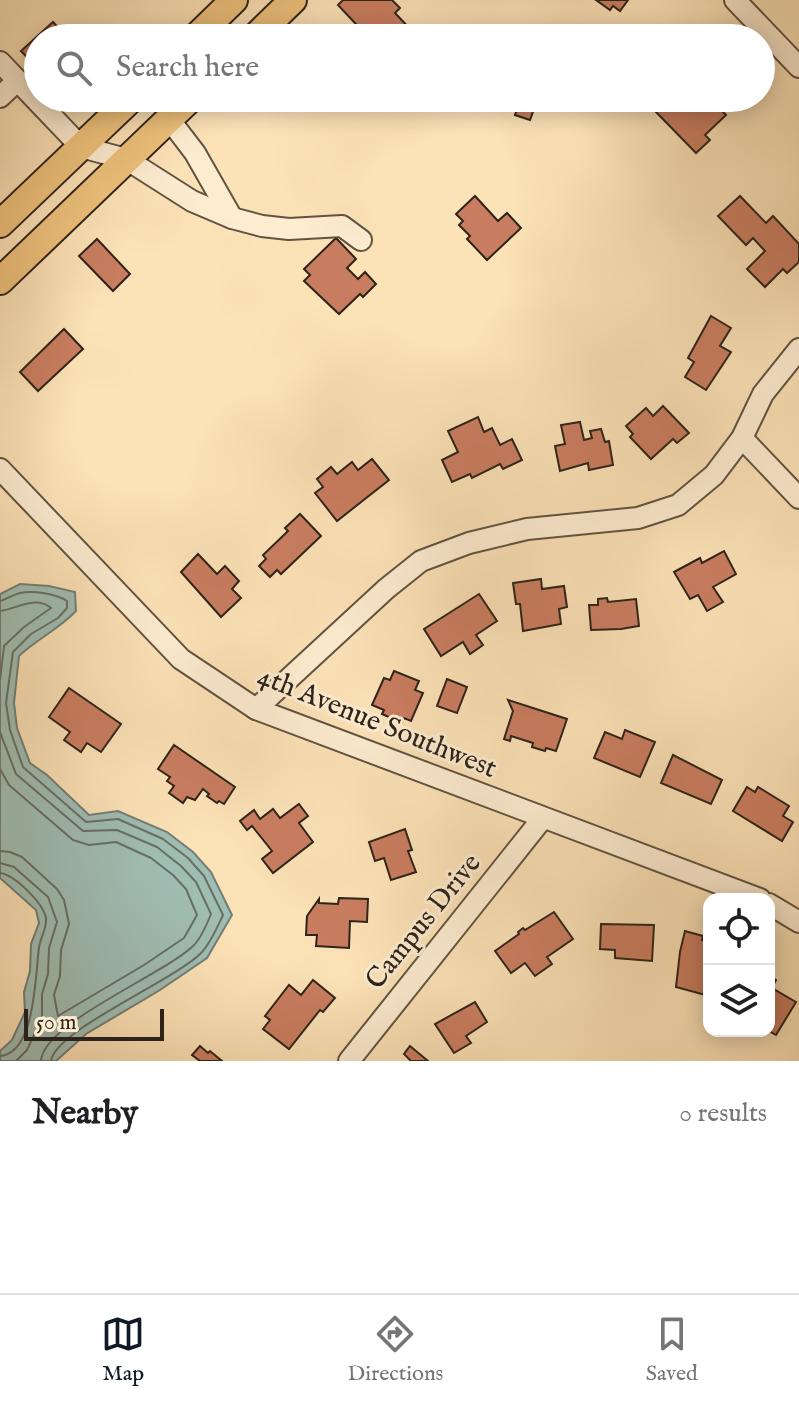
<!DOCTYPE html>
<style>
body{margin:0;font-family:"IM FELL English",serif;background:#f2f2f2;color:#202124}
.controls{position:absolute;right:24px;bottom:24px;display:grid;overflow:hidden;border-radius:16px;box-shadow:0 4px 20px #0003}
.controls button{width:72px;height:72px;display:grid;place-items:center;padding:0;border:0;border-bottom:2px solid #e0e0e0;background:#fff;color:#202124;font:40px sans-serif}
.scale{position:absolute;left:24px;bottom:20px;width:140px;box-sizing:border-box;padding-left:8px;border:4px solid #2d231a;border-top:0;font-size:22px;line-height:28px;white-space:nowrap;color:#2d231a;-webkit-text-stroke:6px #fdecd0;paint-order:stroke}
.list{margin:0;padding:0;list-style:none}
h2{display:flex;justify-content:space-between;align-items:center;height:104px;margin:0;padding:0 32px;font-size:34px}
h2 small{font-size:26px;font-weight:400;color:#757577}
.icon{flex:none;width:44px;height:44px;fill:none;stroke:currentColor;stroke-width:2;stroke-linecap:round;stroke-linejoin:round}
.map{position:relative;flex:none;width:799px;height:1061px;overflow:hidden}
.search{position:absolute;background:#fff;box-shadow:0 4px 20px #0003;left:24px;right:24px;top:24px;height:88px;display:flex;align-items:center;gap:20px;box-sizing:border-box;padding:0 28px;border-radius:44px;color:#757577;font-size:30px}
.sheet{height:232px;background:#fff}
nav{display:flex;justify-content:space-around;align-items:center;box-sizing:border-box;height:112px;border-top:2px solid #e0e0e0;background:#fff;font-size:22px;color:#757577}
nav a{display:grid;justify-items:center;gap:4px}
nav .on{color:#111827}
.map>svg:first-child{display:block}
.water{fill:#a0bdb3;stroke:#727f76;stroke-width:2}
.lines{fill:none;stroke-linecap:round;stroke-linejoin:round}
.shore{stroke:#667066;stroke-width:2}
.building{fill:#c97d60;stroke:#2d231a;stroke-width:2}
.minor-casing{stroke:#615341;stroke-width:24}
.major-casing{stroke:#2d231a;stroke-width:30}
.minor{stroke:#fdecd0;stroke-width:20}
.major{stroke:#eec17c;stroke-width:26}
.labels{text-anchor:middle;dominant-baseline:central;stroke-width:6;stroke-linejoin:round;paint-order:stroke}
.street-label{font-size:28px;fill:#2d231a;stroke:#fdecd0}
</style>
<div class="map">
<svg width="799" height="1061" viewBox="0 0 799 1061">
<rect width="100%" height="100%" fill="#fce2b7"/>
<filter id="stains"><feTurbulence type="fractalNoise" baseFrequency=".0025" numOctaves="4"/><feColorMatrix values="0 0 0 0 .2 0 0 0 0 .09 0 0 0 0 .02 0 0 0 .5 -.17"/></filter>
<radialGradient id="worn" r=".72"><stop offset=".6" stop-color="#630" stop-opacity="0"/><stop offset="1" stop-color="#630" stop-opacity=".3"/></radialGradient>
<path class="water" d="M20,584L49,586L75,592L76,611C59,629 37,639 19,656L14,703L17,728L30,763L47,775L89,815L118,811L167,832L193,852L211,872L232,915L207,958L160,990L86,1034L56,1061H0V1051L12,1040L25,1012L24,992L30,971L31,944L39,923L36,910L0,878V594Z"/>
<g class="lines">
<g class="shore">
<path d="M0,601C7,599 12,595 20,593C33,590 57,594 67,601V608L58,618L31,634L13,652L6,703L10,730L23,767L86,822L118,819L163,839L188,858L204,876L223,915C218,926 210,944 201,953C175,980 55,1030 51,1061"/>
<path d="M0,611C17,609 36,595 51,608L24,627L4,646L0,680"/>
<path d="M0,732L16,774L83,831L117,830L157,847L181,866L196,882L211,914C207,924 201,939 193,946C163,975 43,1023 41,1061"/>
<path d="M0,769L9,785L73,840L89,845L116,842L151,858L173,875L186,889L197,915L184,938L144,965L58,1016L54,995L60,976L61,950L69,924L64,900L57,889L22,857L10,852L0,851"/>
<path d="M0,863L14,867L48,897L57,922L49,948L48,974L42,994V1018L27,1050L16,1061"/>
<path d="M0,873C15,875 43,903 46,918C47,929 40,938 39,948C35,974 36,1053 0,1056"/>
</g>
</g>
<g class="building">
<path d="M343,0H392L400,8L395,13L413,32L418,27L428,38H369L338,5Z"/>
<path d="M596,0H628L620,11L613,6L610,10Z"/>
<path d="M53,22L68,38H38V64L35,66L21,51Z"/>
<path d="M521,98H538L530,120L515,115Z"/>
<path d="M688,98H706L709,101L706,105L710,109L716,104L726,115L705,135L710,140L696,153L655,111L667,99L677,109Z"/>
<path d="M475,196L498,221L507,213L521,228L487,260L467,239L470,236L459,225L463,221L456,214Z"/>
<path d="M740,196L766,223L773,216L799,244V262L787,273L783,269L765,287L747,269L765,251L753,238L746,245L718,216Z"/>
<path d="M336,238L356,259L347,268L358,279L365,272L376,284L363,297L360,294L339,314L304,281L310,275L304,269Z"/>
<path d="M97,239L130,274L113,291L79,256Z"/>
<path d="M711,316L731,328L720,346L731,352L706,390L685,377L694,362L688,358Z"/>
<path d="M64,329L83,349L38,391L20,372Z"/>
<path d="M663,406L689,433L677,443L673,439L651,459L630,437L633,434L626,426L646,408L653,416Z"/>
<path d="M478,417L484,432L492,428L500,445L512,439L522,460L503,469L500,464L472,478L470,474L452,482L442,460L458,452L448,431Z"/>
<path d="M580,422L584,440L592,438L590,431L601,429L605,442L609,441L613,465L589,470L588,463L560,471L555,446L565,444L561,425Z"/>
<path d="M372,459L389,480L337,521L315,493L323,487L317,479L331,467L337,474L352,462L358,470Z"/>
<path d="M300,514L321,536L281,574L277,570L270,577L259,566L266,559L263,555L288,531L285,528Z"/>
<path d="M724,551L736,574L713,587L723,602L707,611L698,595L690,599L674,572L700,558L702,563Z"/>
<path d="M198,554L217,574L225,566L239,581L232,589L241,598L221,617L181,572Z"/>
<path d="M541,579L542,589L564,586L567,607L559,609L561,624L523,631L520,604H516L513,583Z"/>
<path d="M479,594L497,621L476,635L483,645L470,654L463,642L441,656L424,629Z"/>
<path d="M607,598L608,602L636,599L639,626L621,629L591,630L589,605H598V599Z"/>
<path d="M394,671L419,681L415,690L423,693L411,721L404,718L402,723L382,714L384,710L372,705L384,678L390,680Z"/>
<path d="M447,679L467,687L457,713L437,706Z"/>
<path d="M69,688L121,724L101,752L87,743L81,752L64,740L70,732L49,717Z"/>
<path d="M508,700L567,719L556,751L546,748L545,751L532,747L533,743L511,736L510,741L504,739L513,711Z"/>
<path d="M625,730L655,742L640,777L594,758L605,732L622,739Z"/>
<path d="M174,745L235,787L224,804L219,801L217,803L207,796L209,794L203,789L195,800L187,797L183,803L169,793L174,786L167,781L170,777L158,769Z"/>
<path d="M673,755L722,780L711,804L661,783Z"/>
<path d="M747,787L755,792L758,787L789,806L783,816L793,822L782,841L733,811Z"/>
<path d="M299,804L308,816L299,823L313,842L273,873L262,859L272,851L252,826L247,830L240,821L254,810L260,819L273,809L280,818Z"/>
<path d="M405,829L412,850L408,851L416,872L391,880L384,858L375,861L369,842Z"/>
<path d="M339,898L368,899L367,922L350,921L349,948L316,946L317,935H306L307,916L319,899V903L338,904Z"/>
<path d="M554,912L573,939L547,957L552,964L535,976L525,963L511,973L495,951L519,934L518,932L523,928L525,930Z"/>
<path d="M601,924L654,925L652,961L615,958V950L600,949Z"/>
<path d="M685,931L703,936L702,940L709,942V996L676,987L680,952Z"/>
<path d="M769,976L776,980L772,988L796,1002L776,1035L769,1031Z"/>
<path d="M313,980L335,998L323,1012L320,1010L289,1049L263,1029L270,1020L265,1016L289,985L301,995Z"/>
<path d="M475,1002L487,1022L466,1036L471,1043L454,1053L435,1024Z"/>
<path d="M200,1046L208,1053L210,1051L222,1061H200L192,1055Z"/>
<path d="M410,1046L428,1061H411L404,1054Z"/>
</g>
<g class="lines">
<defs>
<g id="minor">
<path d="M735,0L799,67"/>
<path d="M0,62L81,147L126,159L192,201L232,218L262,226L289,229L342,226L361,240"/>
<path d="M0,97L17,81"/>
<path d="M169,119L195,153L232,218"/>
<path d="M742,438L799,498"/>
<path d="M0,469L181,659L256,709L760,899"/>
<path d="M256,709L386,589L421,561L469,543L527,529L638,518L678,505L714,475L742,438L763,394L799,349"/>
<path d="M769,904L799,922"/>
<path d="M349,1061L542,819"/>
</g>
<g id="major">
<path d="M195,38L234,0"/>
<path d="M254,38L293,0"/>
<path d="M0,224L132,98"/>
<path d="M0,281L191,98"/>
</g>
</defs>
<use href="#minor" class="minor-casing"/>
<use href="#major" class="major-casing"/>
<use href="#minor" class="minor"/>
<use href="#major" class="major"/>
</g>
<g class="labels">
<g class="street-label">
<text transform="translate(377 723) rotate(22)">4th Avenue Southwest</text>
<text transform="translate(424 922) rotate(-51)">Campus Drive</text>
</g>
</g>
<rect width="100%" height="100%" filter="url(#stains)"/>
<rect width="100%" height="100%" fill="url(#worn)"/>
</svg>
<div class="controls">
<button><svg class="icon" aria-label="locate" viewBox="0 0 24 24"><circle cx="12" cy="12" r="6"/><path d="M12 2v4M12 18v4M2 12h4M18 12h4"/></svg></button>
<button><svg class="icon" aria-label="layers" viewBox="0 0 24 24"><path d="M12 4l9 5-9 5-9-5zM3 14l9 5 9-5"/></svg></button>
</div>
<div class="scale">50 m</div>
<div class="search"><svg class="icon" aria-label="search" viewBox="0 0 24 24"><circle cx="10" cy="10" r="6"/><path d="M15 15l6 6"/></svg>Search here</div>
</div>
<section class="sheet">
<h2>Nearby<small>0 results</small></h2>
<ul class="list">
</ul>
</section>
<nav>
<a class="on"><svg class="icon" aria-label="map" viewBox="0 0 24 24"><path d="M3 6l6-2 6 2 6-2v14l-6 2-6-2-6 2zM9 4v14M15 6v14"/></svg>Map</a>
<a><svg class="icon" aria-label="directions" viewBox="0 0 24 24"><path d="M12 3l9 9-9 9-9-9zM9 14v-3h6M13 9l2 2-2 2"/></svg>Directions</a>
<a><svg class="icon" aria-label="saved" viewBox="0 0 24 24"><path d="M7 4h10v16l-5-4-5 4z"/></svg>Saved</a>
</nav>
